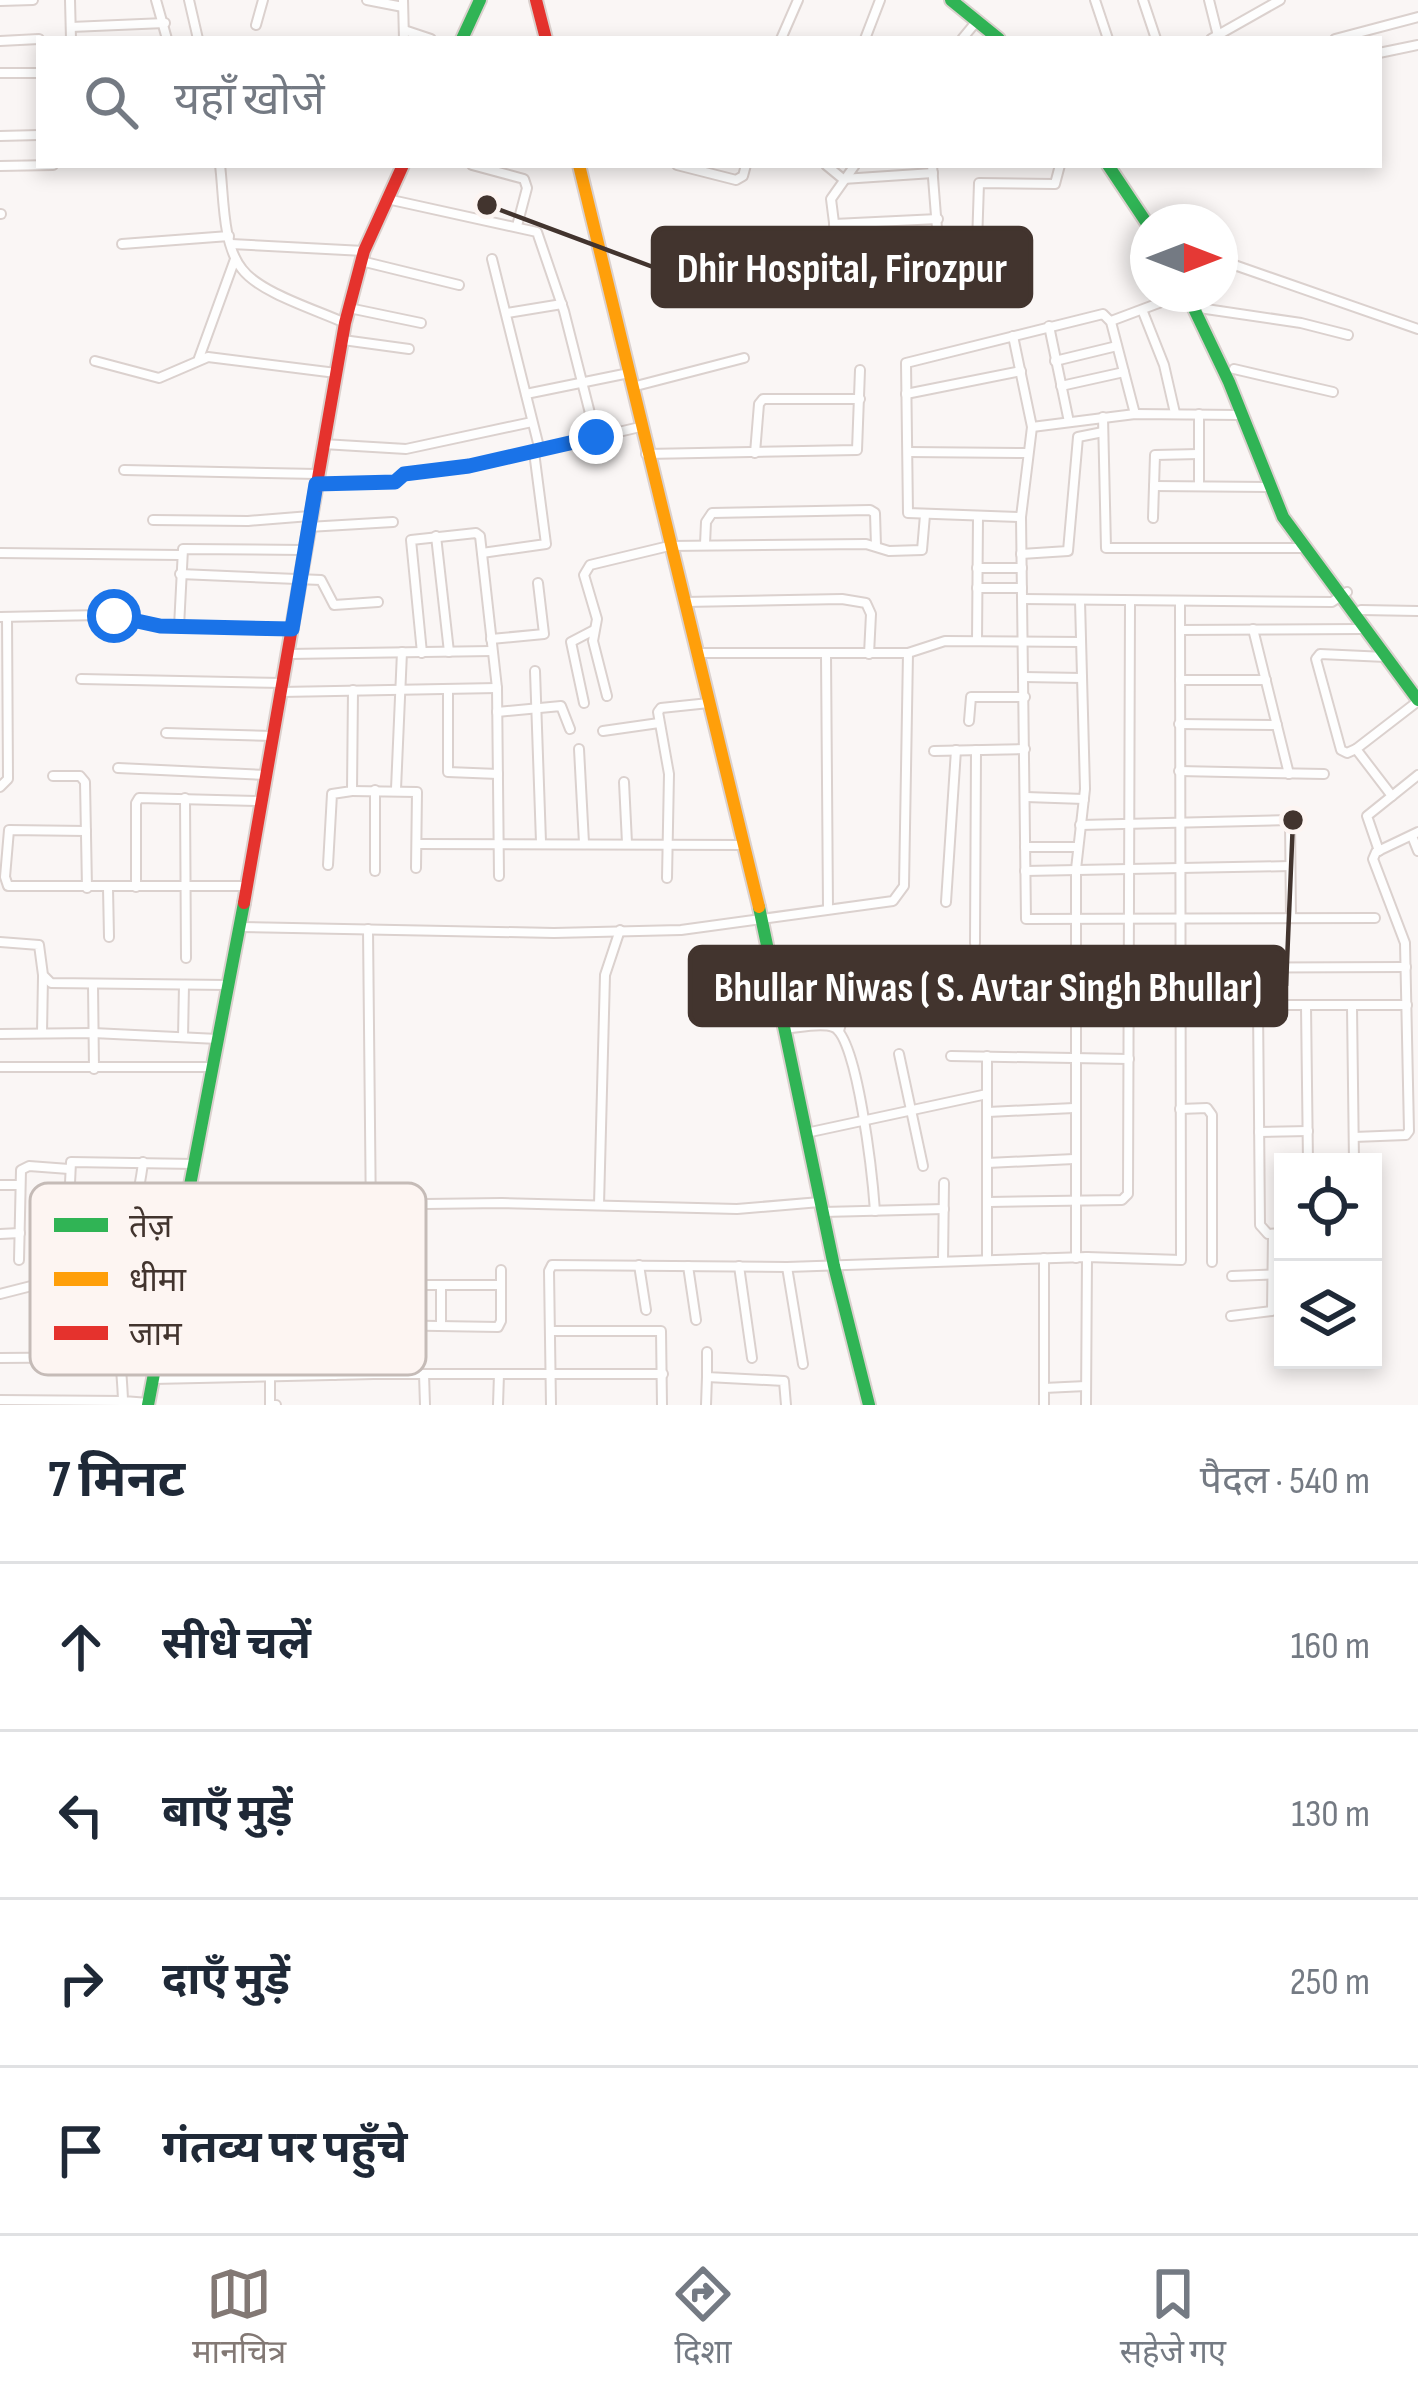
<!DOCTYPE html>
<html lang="hi">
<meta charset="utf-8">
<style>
body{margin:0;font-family:"Sofia Sans Condensed","Noto Sans Devanagari",sans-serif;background:#f6f6f7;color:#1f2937}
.controls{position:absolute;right:36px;bottom:36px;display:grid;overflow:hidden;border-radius:0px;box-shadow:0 6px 18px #0003}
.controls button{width:108px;height:108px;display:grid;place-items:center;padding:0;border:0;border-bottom:3px solid #e0e1e3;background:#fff;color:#1f2937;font:60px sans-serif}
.compass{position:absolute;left:1130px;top:204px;width:108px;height:108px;border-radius:50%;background:#fff;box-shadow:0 6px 18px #0003;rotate:90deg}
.stop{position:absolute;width:36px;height:36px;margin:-27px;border:9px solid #1a73e8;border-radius:50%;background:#fff}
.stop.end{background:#1a73e8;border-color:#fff;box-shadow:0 3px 12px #0008}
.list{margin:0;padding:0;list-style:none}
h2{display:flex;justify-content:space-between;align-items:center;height:156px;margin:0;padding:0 48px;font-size:51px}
h2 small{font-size:39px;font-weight:400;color:#747a83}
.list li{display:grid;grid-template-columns:78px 1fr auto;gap:36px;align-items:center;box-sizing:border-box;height:168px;padding:0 48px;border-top:3px solid #e0e1e3}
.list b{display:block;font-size:45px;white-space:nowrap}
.list em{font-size:39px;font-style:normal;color:#747a83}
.icon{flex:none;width:66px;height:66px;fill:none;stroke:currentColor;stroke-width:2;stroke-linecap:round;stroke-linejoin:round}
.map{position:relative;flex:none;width:1418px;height:1405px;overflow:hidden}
.search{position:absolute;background:#fff;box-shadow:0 6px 18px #0003;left:36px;right:36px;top:36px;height:132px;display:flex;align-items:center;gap:30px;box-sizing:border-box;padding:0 42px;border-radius:0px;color:#747a83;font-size:45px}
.sheet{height:828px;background:#fff}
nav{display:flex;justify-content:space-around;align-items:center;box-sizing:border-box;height:168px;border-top:3px solid #e0e1e3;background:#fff;font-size:33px;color:#747a83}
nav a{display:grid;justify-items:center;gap:6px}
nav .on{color:#827874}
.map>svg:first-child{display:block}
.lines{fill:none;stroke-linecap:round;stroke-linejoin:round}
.street-casing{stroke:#dbd1ce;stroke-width:12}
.fast-casing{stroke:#dbd1ce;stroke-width:16}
.slow-casing{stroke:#dbd1ce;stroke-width:16}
.jam-casing{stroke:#dbd1ce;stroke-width:16}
.street{stroke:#fefefe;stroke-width:8}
.fast{stroke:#30b455;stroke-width:12}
.slow{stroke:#ff9f0a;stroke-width:12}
.jam{stroke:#e5322d;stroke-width:12}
.route{stroke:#1a73e8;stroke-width:15}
.key{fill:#fdf5f2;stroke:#c5bbb7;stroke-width:3}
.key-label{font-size:33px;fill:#42342e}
.leader{fill:none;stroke:#42342e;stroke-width:4.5}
.callout-dot{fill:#42342e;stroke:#fdf5f2;stroke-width:4.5}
.callout{fill:#42342e;stroke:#42342e;stroke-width:4.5}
.callout-label{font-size:42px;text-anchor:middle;font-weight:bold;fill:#fff}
</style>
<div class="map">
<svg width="1418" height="1405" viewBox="0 0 1418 1405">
<rect width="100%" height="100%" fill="#faf6f5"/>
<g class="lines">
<defs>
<g id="street">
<path d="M70,0L71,39"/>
<path d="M156,0L167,39"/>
<path d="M189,0L198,39"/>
<path d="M367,0L403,7"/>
<path d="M403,0L404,39"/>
<path d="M1095,0L1108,39"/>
<path d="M1143,0L1156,39"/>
<path d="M1209,0L1218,36"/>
<path d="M0,1L33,0"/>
<path d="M256,25L263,0"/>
<path d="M71,27L165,23"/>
<path d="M404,30L431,39"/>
<path d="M781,39L798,0"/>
<path d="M865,39L880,0"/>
<path d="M962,39L976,22"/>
<path d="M1211,39L1280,0"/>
<path d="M1335,39L1418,17"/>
<path d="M0,41L39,39"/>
<path d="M1379,53L1418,45"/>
<path d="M0,73H39"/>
<path d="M0,136L39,135"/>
<path d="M220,165C224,196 222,244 242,269C260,293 317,310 345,323"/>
<path d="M472,165L524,179L527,188L517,226"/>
<path d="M677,165L736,180L743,176L746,165"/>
<path d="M826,165L843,179L933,173"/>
<path d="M0,166L53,165"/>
<path d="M387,199L537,232L564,311L596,437"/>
<path d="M0,214H1"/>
<path d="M834,224L938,219"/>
<path d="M122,244L229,236"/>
<path d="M231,244L364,251"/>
<path d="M977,244L979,183L1055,184L1060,165"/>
<path d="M492,259L540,451"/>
<path d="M1220,260L1418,329"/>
<path d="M361,261L459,285"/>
<path d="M839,264L939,254L932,165"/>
<path d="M844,302L831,199L855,165"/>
<path d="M349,308L421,323"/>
<path d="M1206,309L1301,323L1348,335"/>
<path d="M1143,312L1164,365L1175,413"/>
<path d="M507,313L562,304"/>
<path d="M1111,321L1183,294"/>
<path d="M1049,326L1069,422"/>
<path d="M1013,336L1032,427L1021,517L1026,919L1375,918"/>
<path d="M343,340L409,349"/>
<path d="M199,358L235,259"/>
<path d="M95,361L159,378L208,357L336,373"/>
<path d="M1055,361L1117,346"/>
<path d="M1234,369L1333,392"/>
<path d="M1061,386L1124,372"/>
<path d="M632,387L744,358"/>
<path d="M526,394L629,373"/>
<path d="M906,394L1021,371"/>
<path d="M1103,417L1106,548H1302"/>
<path d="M1032,427L1135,414L1240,415"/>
<path d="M323,444L406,449L532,422"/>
<path d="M908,452L1028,453"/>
<path d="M755,453L759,404L763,399H860"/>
<path d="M646,454L857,450L860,370"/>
<path d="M124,470L317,474"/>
<path d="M317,484L395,482L404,474L469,467L640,427"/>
<path d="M1154,486L1268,487"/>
<path d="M1199,486V414"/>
<path d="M1021,517L908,513L906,363L1103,314L1111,322L1135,414"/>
<path d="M1153,518L1155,455L1199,454"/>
<path d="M153,520L248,521L310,516"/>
<path d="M308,527L393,522"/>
<path d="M436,536L449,652"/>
<path d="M705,544L706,522L712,513L870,510L875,513L876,546"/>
<path d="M0,553L180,555"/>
<path d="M482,553L546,544L534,452"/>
<path d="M1021,554L1068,551L1078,437L1103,432"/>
<path d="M977,568H1022"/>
<path d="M180,574L321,580L334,605L378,602"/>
<path d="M977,588H1022"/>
<path d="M1023,599L1332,602L1347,592"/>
<path d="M685,602L842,599L866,603L871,614L869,654"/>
<path d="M1361,610L1418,611"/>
<path d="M0,617L101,615L165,626L291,629"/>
<path d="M179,627L183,549L304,550"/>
<path d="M1253,629L1289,774"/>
<path d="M1180,630L1363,629"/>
<path d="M491,639L544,634L538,583"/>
<path d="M977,641L978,517"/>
<path d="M422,653L411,540L476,533L480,536L497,688L499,876"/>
<path d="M696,653H908L945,641L1081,642"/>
<path d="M288,654L492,651"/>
<path d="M826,655L828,908"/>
<path d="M535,671L541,842"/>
<path d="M1024,677L1082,678"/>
<path d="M81,679L283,683"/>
<path d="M1180,680H1266"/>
<path d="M448,691V772L498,774"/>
<path d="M281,692L497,688"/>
<path d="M607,696L593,641L597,619L584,575L590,565L669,546L866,544L889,551L922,550L925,515"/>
<path d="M584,703L571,642L594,630"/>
<path d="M497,712L561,706L570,729"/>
<path d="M969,721L971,697H1025"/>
<path d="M1179,724L1277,725"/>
<path d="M603,731L659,723"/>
<path d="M166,733L273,736"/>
<path d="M579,749L584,843"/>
<path d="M1356,749L1347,753L1341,750L1316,659L1320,654L1386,657"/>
<path d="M934,751L1025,749"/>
<path d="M118,768L266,775"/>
<path d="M1179,771L1324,774"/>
<path d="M53,776H80L85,782L87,888"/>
<path d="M624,782L627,843"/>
<path d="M0,787L8,779L7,617"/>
<path d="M396,789L402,652"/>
<path d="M352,791L417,792L416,868"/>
<path d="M1392,796L1356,749L1417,702"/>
<path d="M1026,797L1084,799"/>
<path d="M185,798L186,958"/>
<path d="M1080,825L1290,820L1291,918"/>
<path d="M86,831L9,830L5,877L8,886H246"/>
<path d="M1412,836L1418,851"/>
<path d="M417,844L745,845"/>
<path d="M1025,847H1077"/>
<path d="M1379,851L1367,816L1418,775"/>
<path d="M328,865L332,794L352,791L353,690"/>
<path d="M375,871V790"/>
<path d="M1025,871L1290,866"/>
<path d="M667,878L669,774L658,712L661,708L709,703"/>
<path d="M136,887V803L139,798L261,801"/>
<path d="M108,888L109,937"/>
<path d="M946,902L956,750"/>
<path d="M240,927L554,933L681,930L893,901L904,886L908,653"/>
<path d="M368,929L372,1321L379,1325L498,1327L501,1321V1270"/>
<path d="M0,942L39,945L43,975L51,983L228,985"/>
<path d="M975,943L976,750"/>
<path d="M1179,968L1406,967"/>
<path d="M1037,969L1077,970"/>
<path d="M93,985L94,1069"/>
<path d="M843,1005L1000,1002"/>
<path d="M1179,1005H1407"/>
<path d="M1306,1006L1308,1162"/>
<path d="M1258,1007L1260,1225L1268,1234L1283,1233"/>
<path d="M1352,1007L1354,1162"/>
<path d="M785,1029C798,1028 820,1022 833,1027C858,1035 873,1183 875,1211"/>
<path d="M839,1031L844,1013L840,984L849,976L1024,974"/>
<path d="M42,1033L43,977"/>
<path d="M0,1034L93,1033L218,1039"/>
<path d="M183,1037L184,985"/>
<path d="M899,1054L923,1166"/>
<path d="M951,1056L1129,1059"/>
<path d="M0,1067H213"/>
<path d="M1180,1109L1207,1108L1212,1115V1262"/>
<path d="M988,1112L1074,1108"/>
<path d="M1259,1132L1308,1131"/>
<path d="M806,1133L987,1094"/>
<path d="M1354,1137L1406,1135L1409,1131L1405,943L1373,859L1376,852L1418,832"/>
<path d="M143,1162C139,1201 126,1237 119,1276C113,1316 122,1361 123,1401L149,1403"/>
<path d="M987,1163L1074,1159"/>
<path d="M0,1185H20"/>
<path d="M989,1202L1122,1200L1128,1194L1130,603"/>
<path d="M599,1205L605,975L620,930"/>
<path d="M187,1207L502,1203L737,1209L820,1202"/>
<path d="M823,1212L944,1209"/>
<path d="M0,1234L20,1233"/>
<path d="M130,1234L72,1232L68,1225L71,1162L195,1164"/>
<path d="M1044,1258V1405"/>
<path d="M1076,1258V869L1085,789L1080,601"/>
<path d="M19,1260L21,1170L29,1166L69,1169"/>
<path d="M987,1260V1056"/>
<path d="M943,1261L944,1183"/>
<path d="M639,1265L646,1310"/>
<path d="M688,1266L696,1320"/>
<path d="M739,1266L752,1358"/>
<path d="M787,1267L803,1364"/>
<path d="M1232,1276L1283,1274"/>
<path d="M370,1285H501"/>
<path d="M171,1290L236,1293"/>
<path d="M0,1294L55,1280L171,1281"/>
<path d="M1231,1316L1272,1311L1273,1234"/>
<path d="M165,1319L224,1323L236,1334H329L334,1340L335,1375"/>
<path d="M441,1326V1286"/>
<path d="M551,1331H661L662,1405"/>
<path d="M707,1352V1377L784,1381L786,1405"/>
<path d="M37,1357L38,1337L46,1331L119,1330"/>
<path d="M0,1358L121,1357"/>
<path d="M424,1374L425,1405"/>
<path d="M270,1377V1405H276"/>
<path d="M153,1379L374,1374H663"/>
<path d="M1044,1388L1086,1386"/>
<path d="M0,1400L123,1401"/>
<path d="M498,1405L499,1374"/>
<path d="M551,1405L549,1271L552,1265L787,1267L1087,1257L1181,1260L1180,603"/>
<path d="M706,1405L707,1377"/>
<path d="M1086,1405L1087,1257"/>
</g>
<g id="fast">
<path d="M951,0L999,39"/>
<path d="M462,39L480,0"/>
<path d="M1108,165L1148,225"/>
<path d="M1187,294L1229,382L1283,517L1418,700"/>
<path d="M759,907L834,1266L869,1405"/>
<path d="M148,1405L244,903"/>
</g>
<path id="slow" d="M579,165L759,907"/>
<g id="jam">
<path d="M536,0L546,39"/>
<path d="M244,903L345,323L364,251L403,165"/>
</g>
</defs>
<use href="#street" class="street-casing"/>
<use href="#fast" class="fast-casing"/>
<use href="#slow" class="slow-casing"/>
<use href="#jam" class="jam-casing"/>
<use href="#street" class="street"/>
<use href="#fast" class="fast"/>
<use href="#slow" class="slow"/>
<use href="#jam" class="jam"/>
</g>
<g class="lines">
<path class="route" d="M114,616L160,626L292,629L316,484L395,482L404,474L469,466L596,437"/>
</g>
<rect x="30" y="1183" width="396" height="192" rx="18" class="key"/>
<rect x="54" y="1218" width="54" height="14" fill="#30b455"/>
<rect x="54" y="1272" width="54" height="14" fill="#ff9f0a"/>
<rect x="54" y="1326" width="54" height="14" fill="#e5322d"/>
<g class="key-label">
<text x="129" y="1237">तेज़</text>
<text x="129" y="1291">धीमा</text>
<text x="129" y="1345">जाम</text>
</g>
<path class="leader" d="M487 205L653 267M1293 820L1286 986"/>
<g class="callout-dot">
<circle cx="487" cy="205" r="12"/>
<circle cx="1293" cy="820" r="12"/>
</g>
<g class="callout">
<rect x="653" y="228" width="378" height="78" rx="12"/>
<rect x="690" y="947" width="596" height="78" rx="12"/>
</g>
<g class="callout-label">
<text x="842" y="282">Dhir Hospital, Firozpur</text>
<text x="988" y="1001">Bhullar Niwas ( S. Avtar Singh Bhullar)</text>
</g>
</svg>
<div class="controls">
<button><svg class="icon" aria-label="locate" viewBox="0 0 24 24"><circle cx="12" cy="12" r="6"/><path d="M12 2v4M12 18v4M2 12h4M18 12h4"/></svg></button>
<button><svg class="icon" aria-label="layers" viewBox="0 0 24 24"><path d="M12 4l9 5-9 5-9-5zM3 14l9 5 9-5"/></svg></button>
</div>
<svg class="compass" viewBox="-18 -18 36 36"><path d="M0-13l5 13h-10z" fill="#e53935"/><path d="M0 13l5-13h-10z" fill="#747a83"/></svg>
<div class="stop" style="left:114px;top:616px"></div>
<div class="stop end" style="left:596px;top:437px"></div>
<div class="search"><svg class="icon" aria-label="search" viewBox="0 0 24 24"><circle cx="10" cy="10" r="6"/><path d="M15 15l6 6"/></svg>यहाँ खोजें</div>
</div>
<section class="sheet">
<h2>7 मिनट<small>पैदल · 540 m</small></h2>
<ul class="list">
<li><svg class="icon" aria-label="ahead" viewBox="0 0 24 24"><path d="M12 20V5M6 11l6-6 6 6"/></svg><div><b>सीधे चलें</b></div><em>160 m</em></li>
<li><svg class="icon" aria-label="left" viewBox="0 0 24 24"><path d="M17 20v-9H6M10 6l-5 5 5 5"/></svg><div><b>बाएँ मुड़ें</b></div><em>130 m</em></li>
<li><svg class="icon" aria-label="right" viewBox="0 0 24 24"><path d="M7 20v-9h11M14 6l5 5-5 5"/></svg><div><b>दाएँ मुड़ें</b></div><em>250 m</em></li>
<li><svg class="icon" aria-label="arrive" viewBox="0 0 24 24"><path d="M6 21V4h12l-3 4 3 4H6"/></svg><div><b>गंतव्य पर पहुँचे</b></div></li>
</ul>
</section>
<nav>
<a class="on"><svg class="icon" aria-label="map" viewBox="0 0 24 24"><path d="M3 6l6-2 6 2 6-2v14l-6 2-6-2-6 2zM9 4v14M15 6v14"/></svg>मानचित्र</a>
<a><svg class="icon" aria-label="directions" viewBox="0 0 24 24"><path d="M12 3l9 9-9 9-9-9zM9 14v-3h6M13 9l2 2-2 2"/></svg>दिशा</a>
<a><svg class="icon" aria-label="saved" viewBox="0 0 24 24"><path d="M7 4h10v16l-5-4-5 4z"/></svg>सहेजे गए</a>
</nav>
